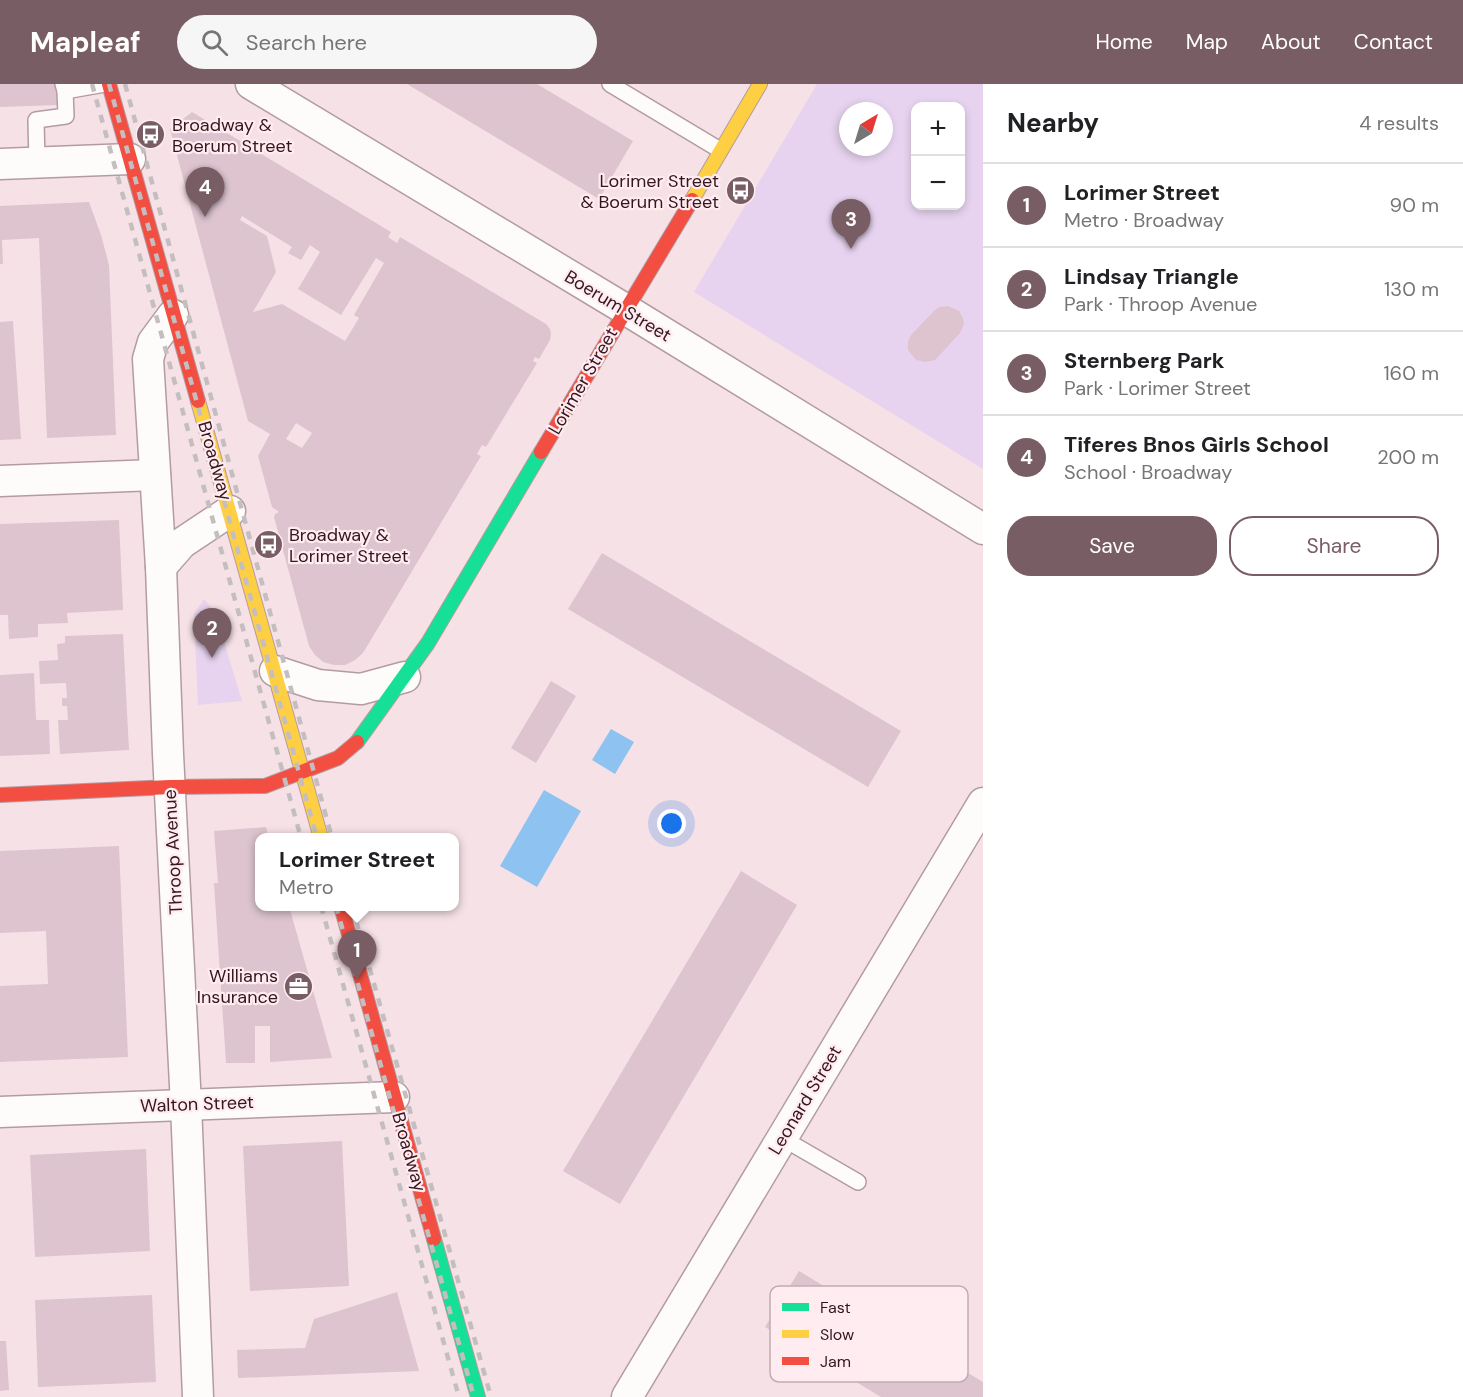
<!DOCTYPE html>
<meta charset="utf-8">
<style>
body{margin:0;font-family:"DM Sans",sans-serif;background:#f6f6f6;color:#202124}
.controls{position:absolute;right:18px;top:18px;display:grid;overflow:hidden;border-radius:12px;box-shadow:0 3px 9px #0003}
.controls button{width:54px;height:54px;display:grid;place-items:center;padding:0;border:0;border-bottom:2px solid #e0e0e0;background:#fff;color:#202124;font:30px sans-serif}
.compass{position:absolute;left:839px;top:18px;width:54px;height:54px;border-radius:50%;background:#fff;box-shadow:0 3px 9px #0003;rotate:38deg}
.you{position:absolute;left:672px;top:740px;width:21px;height:21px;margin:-15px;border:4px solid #fff;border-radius:50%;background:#1a73e8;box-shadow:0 0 0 9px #1a73e833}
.badge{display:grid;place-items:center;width:39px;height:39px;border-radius:50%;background:#795d64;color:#fff;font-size:20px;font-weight:700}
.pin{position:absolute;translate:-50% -50px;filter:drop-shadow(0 2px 3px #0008)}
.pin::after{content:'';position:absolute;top:32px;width:21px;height:18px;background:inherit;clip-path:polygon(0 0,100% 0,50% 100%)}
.popup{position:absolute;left:255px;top:749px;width:204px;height:78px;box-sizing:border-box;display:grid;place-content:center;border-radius:12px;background:#fff;filter:drop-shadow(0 2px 4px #0005);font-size:20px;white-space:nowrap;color:#757577}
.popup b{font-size:22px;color:#202124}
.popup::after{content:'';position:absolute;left:50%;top:100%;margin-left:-12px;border:12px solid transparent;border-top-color:#fff}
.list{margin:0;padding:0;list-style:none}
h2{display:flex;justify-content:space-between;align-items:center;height:78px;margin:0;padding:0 24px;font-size:26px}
h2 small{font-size:20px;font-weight:400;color:#757577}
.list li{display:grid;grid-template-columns:39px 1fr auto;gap:18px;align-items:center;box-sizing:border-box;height:84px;padding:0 24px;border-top:2px solid #e0e0e0}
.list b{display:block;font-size:22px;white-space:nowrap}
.list p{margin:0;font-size:20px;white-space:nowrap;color:#757577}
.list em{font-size:20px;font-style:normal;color:#757577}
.actions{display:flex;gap:12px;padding:18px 24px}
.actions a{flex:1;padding:14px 0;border:2px solid #795d64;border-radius:24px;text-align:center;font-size:21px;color:#795d64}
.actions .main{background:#795d64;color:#fff}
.icon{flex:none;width:33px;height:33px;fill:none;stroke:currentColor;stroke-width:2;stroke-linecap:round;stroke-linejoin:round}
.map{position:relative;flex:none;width:983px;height:1313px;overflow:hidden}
header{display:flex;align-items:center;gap:36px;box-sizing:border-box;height:84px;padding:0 30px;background:#795d64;color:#fff}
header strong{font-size:28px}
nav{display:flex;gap:33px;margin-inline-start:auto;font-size:21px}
.search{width:420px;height:54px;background:#f6f6f6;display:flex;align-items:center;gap:15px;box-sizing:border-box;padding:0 21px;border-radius:33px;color:#757577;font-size:22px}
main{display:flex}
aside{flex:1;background:#fff}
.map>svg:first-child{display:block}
.green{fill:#e7d3ef;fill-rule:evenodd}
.water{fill:#8ec2f1}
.building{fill:#ddc4cf;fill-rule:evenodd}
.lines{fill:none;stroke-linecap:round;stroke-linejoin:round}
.lane-casing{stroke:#b39ca1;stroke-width:18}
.street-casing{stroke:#b39ca1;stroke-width:33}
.fast-casing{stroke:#b39ca1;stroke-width:16}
.slow-casing{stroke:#b39ca1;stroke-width:16}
.jam-casing{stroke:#b39ca1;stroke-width:16}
.lane{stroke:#fefbfb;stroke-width:15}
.street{stroke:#fefbfb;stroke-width:30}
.fast{stroke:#16e098;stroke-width:14}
.slow{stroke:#ffcf43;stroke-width:14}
.jam{stroke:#f24e42;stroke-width:14}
.rail{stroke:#c5bec0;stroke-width:4.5;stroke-dasharray:8 8;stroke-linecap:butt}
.labels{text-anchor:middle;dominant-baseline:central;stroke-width:4.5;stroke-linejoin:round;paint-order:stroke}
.poi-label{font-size:18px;fill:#35151e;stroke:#ffecf0;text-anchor:start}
.street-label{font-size:18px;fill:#35151e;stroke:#ffecf0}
.key{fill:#ffecf0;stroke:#c2acb1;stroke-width:1.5}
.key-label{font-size:16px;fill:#35151e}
</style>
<header>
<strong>Mapleaf</strong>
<div class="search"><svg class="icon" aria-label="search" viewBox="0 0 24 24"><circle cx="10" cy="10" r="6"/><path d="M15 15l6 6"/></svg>Search here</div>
<nav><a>Home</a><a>Map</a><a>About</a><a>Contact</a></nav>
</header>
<main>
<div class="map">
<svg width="983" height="1313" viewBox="0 0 983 1313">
<rect width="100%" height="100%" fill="#f6e2e6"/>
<g class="green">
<path d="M817,0H983V385L694,208ZM916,22H960V122H916ZM848,27H884V63H848Z"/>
<path d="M204,515L215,528L242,617L198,621L194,530Z"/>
</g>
<g class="water">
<path d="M611,645L634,658L615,690L592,676Z"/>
<path d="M544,706L581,727L537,803L500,782Z"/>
</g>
<g class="building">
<path d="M0,0H57L58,21L0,23Z"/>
<path d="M407,0H537L633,57L599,115Z"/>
<path d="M192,28L391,148L388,153L397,159L400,153L546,240L550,245L551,250L550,256L539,275L535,273L533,277L537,279L486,363L482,361L477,370L481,372L363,569L355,576L345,581H334L323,578L315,571L309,562L274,433L275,430L279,428L272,423L258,372L270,350L248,337L170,45ZM242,132L292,163L288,169L301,176L310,161L320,168L298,205L341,231L376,174L384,179L354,231L359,234L345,257L282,220L253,228L276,188L267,152L240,136ZM296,339L312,349L302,364L286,355Z"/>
<path d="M89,118L101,151L109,181L116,351L47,354L39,154L2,156L3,180H0V122Z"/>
<path d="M948,222L959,227L963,234L964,240L960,249L935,276L925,278L916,276L908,266V258L911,251L935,226L940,223Z"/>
<path d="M13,237L21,355L0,356V238Z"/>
<path d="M119,436L123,526L67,529L68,539L38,540V553L9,555L8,531H0V440Z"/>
<path d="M602,469L901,647L868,703L568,525Z"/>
<path d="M123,550L129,666L60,670L58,636H68L67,622H62V614H67L66,599L40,600L39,577L58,576L57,560L65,559V552Z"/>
<path d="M34,589L36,636H49L50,670L0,672V591Z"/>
<path d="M551,597L576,612L536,679L511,664Z"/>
<path d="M266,743L269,754H260V822H289L332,974L270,978V942H255V979H226L214,799H218L214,747Z"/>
<path d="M119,762L128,973L0,978V902L48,900L46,847L0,849V767Z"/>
<path d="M741,787L797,821L620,1120L563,1087Z"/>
<path d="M342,1057L349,1202L250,1207L243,1062Z"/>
<path d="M146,1065L150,1167L35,1173L30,1071Z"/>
<path d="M799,1187L983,1298V1313H881L765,1243Z"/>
<path d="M397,1208L419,1287L238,1294L237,1266L305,1264L314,1235Z"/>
<path d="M152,1211L156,1298L38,1303L35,1216Z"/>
<path d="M0,1257H6L9,1306L0,1307Z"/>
</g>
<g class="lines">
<defs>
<g id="lane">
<path d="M63,0L65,7L105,0"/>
<path d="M610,0L720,66"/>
<path d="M37,79L36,36L66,32L65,7"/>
<path d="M782,1054L858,1098"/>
</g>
<g id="street">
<path d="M251,0L625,225L983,445"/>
<path d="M0,80L130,75"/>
<path d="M173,231L153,258L148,275L161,483L168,670L186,1021L198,1313"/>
<path d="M0,397L155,391"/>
<path d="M161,483L182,459L230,427"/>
<path d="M275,587L318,601L361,605L405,593"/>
<path d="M0,1028L394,1013"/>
<path d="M627,1313L983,719"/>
</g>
<g id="fast">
<path d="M357,658L428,559L541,368"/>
<path d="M434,1155L478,1313"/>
</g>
<g id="slow">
<path d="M692,116L760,0"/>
<path d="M198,317L321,754"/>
</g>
<g id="jam">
<path d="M109,0L198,317"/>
<path d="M541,368L692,116"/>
<path d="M0,711L170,703L265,702L338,674L357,658"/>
<path d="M341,822L434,1155"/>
</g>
</defs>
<use href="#lane" class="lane-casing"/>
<use href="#street" class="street-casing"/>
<use href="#fast" class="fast-casing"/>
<use href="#slow" class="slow-casing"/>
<use href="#jam" class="jam-casing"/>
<use href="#lane" class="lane"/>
<use href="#street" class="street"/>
<use href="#fast" class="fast"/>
<use href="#slow" class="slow"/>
<use href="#jam" class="jam"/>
<g class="rail">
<path d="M92,0L301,754"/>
<path d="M109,0L317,754"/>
<path d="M125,0L332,754"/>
<path d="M321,822L459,1313"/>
<path d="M336,822L474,1313"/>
<path d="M352,822L491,1313"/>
</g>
</g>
<defs>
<symbol id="bus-disc" viewBox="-11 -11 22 22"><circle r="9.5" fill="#795d64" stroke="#ffecf0"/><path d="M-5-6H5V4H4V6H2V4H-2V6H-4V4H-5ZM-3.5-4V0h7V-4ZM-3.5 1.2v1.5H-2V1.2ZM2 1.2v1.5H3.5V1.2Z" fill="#fff"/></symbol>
<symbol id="office-disc" viewBox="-11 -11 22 22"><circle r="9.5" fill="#795d64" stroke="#ffecf0"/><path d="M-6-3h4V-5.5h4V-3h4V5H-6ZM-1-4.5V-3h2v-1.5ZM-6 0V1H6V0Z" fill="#fff"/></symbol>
</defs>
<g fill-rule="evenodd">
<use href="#bus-disc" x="134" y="34" width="33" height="33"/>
<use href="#bus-disc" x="724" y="90" width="33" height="33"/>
<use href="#bus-disc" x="252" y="444" width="33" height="33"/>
<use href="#office-disc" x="282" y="886" width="33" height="33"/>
</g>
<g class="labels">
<g class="poi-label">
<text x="172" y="41">Broadway &amp;<tspan x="172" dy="21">Boerum Street</tspan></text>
<text x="719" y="97" text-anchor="end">Lorimer Street<tspan x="719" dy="21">&amp; Boerum Street</tspan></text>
<text x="289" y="451">Broadway &amp;<tspan x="289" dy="21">Lorimer Street</tspan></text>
<text x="278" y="892" text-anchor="end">Williams<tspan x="278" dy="21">Insurance</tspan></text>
</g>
<g class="street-label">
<text transform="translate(618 222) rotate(31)">Boerum Street</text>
<text transform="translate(583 297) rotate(-60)">Lorimer Street</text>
<text transform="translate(215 377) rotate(74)">Broadway</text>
<text transform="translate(173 768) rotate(-93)">Throop Avenue</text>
<text transform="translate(805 1016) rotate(-59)">Leonard Street</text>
<text transform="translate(197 1020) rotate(-2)">Walton Street</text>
<text transform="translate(409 1068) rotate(74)">Broadway</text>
</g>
</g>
<rect x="770" y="1202" width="198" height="96" rx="9" class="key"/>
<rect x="782" y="1219" width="27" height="8" fill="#16e098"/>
<rect x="782" y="1246" width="27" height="8" fill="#ffcf43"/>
<rect x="782" y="1273" width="27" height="8" fill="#f24e42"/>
<g class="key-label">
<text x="820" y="1229">Fast</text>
<text x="820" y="1256">Slow</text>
<text x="820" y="1283">Jam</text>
</g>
</svg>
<div class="controls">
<button>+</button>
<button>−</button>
</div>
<svg class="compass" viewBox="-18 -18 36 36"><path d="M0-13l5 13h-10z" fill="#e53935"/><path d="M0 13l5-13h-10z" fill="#757577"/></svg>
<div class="you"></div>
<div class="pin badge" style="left:357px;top:896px">1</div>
<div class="popup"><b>Lorimer Street</b>Metro</div>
<div class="pin badge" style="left:212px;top:574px">2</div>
<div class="pin badge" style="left:851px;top:165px">3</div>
<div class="pin badge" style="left:205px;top:133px">4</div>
</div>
<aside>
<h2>Nearby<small>4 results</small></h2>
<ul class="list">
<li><span class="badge">1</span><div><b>Lorimer Street</b><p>Metro · Broadway</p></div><em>90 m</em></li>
<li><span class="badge">2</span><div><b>Lindsay Triangle</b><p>Park · Throop Avenue</p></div><em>130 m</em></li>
<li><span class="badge">3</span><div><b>Sternberg Park</b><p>Park · Lorimer Street</p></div><em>160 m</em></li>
<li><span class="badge">4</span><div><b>Tiferes Bnos Girls School</b><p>School · Broadway</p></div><em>200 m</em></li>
</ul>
<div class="actions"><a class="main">Save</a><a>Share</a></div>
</aside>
</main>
